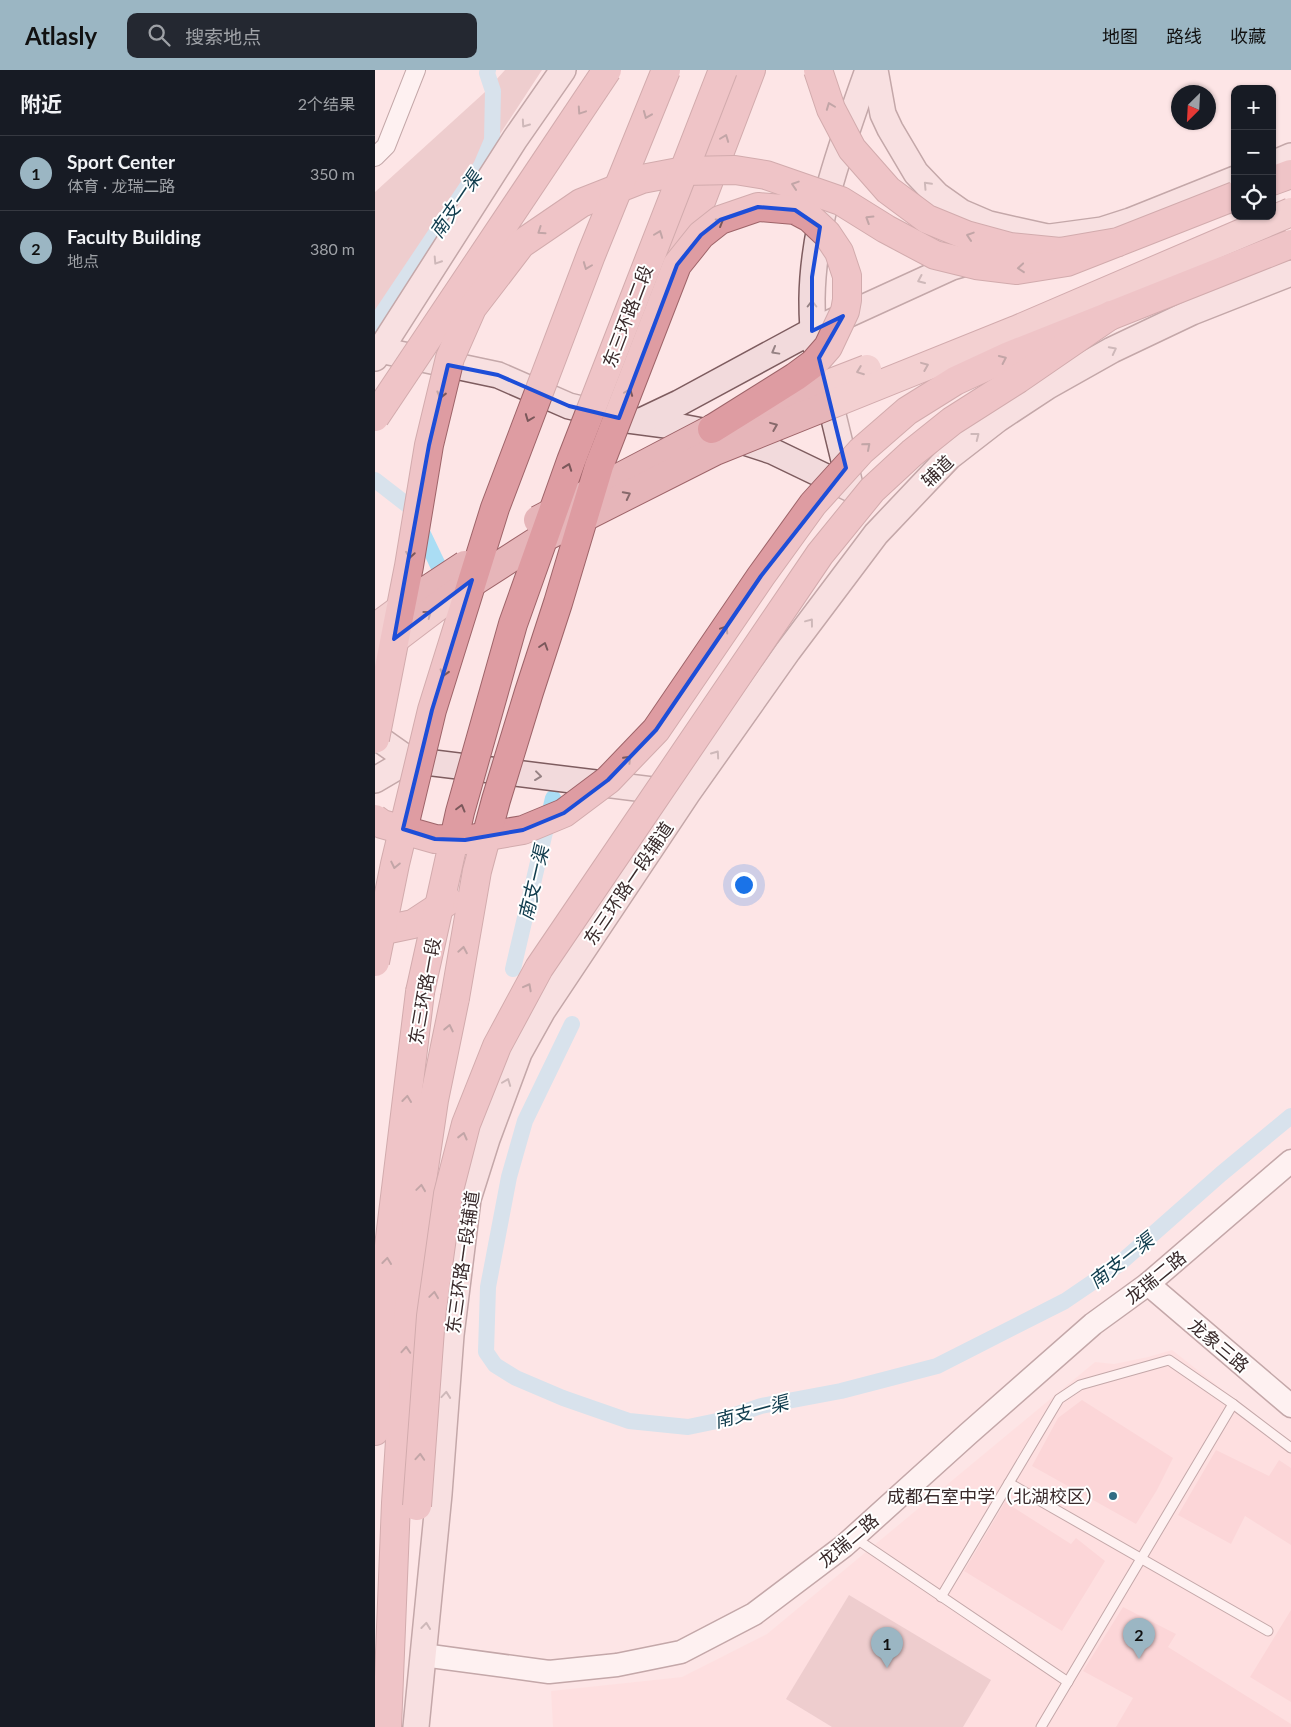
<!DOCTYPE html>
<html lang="zh">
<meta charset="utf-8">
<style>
body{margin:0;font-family:Lato,"Noto Sans SC",sans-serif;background:#242831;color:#f1f3f6}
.controls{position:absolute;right:15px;top:15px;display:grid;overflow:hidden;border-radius:10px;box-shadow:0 1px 4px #0004}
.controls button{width:45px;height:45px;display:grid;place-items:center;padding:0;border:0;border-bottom:1px solid #363941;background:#171b24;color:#f1f3f6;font:25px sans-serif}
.compass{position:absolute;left:796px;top:15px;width:45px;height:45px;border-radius:50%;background:#171b24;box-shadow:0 1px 4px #0004;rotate:204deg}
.you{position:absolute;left:368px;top:814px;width:18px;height:18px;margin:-12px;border:4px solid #fff;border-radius:50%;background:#1a73e8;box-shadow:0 0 0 8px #1a73e833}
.badge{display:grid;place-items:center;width:32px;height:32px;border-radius:50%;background:#9bb6c3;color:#111;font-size:16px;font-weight:700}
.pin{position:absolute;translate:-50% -41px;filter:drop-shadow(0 1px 2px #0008)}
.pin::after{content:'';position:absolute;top:26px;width:18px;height:15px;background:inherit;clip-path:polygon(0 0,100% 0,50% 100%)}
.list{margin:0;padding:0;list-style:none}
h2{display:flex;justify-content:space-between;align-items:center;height:65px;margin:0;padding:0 20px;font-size:21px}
h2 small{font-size:16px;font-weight:400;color:#9ea1a6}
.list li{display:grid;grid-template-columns:32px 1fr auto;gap:15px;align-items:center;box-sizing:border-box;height:75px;padding:0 20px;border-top:1px solid #363941}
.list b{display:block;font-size:19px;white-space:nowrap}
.list p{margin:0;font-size:16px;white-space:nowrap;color:#9ea1a6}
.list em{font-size:16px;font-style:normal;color:#9ea1a6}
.icon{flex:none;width:28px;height:28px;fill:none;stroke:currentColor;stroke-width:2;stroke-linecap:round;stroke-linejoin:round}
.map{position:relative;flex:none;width:916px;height:1657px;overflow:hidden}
header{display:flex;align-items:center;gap:30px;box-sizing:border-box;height:70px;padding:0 25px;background:#9bb6c3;color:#111}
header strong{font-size:24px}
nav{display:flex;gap:28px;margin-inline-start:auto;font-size:18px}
.search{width:350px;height:45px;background:#242831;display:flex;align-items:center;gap:12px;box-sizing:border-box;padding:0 18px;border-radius:10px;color:#9ea1a6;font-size:19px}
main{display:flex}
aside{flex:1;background:#171b24}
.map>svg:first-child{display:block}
.built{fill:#fed8da}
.green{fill:#dbafb2}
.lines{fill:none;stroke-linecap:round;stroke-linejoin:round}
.canal{stroke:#aaddf4;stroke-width:16}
.building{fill:#fac4c8}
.service-casing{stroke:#7e5c5f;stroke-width:11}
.minor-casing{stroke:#7e5c5f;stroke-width:20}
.tertiary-casing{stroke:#7e5c5f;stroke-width:25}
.secondary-casing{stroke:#7e5c5f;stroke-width:28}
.trunk-casing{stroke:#9e6469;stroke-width:30}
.service{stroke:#fff;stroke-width:9}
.minor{stroke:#fff;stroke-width:18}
.tertiary{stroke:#fff;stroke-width:22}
.secondary{stroke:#f2dadc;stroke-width:25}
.trunk{stroke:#de9ca2;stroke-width:28}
.primary-bridge-casing{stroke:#9e6469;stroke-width:30;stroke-linecap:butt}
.trunk-bridge-casing{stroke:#9e6469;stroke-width:30;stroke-linecap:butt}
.primary-bridge{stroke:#e6b5b9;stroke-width:28}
.trunk-bridge{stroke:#de9ca2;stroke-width:28}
.oneway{stroke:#7b585b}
.oneway2{stroke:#968284}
.oneway3{stroke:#87696b}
.marked{fill:none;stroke:#1d4ed8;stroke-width:4;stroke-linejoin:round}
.poi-dot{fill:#316c84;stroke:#fff;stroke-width:2}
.labels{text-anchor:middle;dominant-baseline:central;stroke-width:4;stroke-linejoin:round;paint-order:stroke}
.street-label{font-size:18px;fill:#392a2b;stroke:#fff}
.poi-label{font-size:18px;fill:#392a2b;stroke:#fff;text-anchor:end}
.water-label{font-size:19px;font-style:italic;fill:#103c4d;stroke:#fff}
</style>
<header>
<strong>Atlasly</strong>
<div class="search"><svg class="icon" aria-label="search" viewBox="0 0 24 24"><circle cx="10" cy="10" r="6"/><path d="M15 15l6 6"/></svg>搜索地点</div>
<nav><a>地图</a><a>路线</a><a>收藏</a></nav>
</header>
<main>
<aside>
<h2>附近<small>2个结果</small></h2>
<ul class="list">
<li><span class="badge">1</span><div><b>Sport Center</b><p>体育 · 龙瑞二路</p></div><em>350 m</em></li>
<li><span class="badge">2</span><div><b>Faculty Building</b><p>地点</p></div><em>380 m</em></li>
</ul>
</aside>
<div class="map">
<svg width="916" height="1657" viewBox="0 0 916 1657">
<rect width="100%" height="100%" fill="#fde5e6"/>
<path class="built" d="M797,1280L916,1373V1657H178L176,1621L307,1607L392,1564L720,1292L739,1294L773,1287Z"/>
<g class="green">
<path d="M130,0H167L0,255V122L110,22Z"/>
<path d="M474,1525L616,1610L588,1657H457L411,1629Z"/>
</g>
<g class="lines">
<g class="canal">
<path d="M0,254L106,96L117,70L118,21L112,3L113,0"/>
<path d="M0,410L35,437L72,514"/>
<path d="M138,899L178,728"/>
<path d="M197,954L150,1051L134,1107L113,1217L111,1282L120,1295L141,1308L188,1328L254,1351L313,1357L342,1351L386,1336L466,1321L562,1296L690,1231L743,1195L846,1104L916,1046"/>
</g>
</g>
<g class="building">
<path d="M707,1330L798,1388L782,1420L761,1454L657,1396L683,1348Z"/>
<path d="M841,1380L894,1406L904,1390L916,1398V1475L870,1446L856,1474L803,1445Z"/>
<path d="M630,1432L696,1474L701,1468L730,1491L687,1561L589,1501Z"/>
<path d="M748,1537L801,1564L793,1577L916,1654V1657H741L758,1628L708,1601Z"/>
<path d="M916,1540V1632L875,1607Z"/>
</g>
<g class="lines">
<defs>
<g id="service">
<path d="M634,1413L893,1561"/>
<path d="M480,1468L693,1612"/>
<path d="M566,1527L684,1329L705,1315L794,1290L858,1334L916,1378"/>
<path d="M666,1657L858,1334"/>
</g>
<path id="minor" d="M0,87L11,76L41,0"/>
<g id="tertiary">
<path d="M773,1214L916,1336"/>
<path d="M48,1585L174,1602L242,1595L306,1582L379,1544L469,1476L593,1364L718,1254L773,1214L916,1091"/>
</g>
<g id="secondary">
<path d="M500,0L508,44L515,59L541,103L562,125L586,142L614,154L672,167"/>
<path d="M897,94L916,86"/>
<path d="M644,177L675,167L727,160L755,151L860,109"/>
<path d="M440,275C437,259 437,245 437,229C438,150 467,74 493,0"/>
<path d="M5,280L123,305L194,336L253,350L306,357L348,365L397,381L476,419"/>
<path d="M0,288L140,69L188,0"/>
<path d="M451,316L475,415"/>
<path d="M266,351L304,333L437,261L577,197L601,190"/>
<path d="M0,666L34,690L302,723"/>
<path d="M0,710L34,690"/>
<path d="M41,1657L64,1424L76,1265L93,1129L112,1069L144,983L168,940L312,724L413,581L501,464L574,387L623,349L673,316L737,280L817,242L916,203"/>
</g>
<g id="trunk">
<path d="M897,111L916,104"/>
<path d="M304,189L376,0"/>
<path d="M0,1361L9,1217L45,922"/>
<path d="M12,1657L21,1433L32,1261L43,1138L59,1030L80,928"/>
</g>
</defs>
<use href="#service" class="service-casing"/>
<use href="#minor" class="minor-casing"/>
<use href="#tertiary" class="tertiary-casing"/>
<use href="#secondary" class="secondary-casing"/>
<use href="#trunk" class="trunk-casing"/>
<use href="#service" class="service"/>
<use href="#minor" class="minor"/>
<use href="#tertiary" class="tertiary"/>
<use href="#secondary" class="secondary"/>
<use href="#trunk" class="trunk"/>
<defs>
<g id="primary-bridge">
<path d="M163,450L337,359L492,299"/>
<path d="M0,558L46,524L90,495"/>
<path d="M0,584L75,527L162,471L340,381L641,260L916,142"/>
</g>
<g id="trunk-bridge">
<path d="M443,0L456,39L477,79L513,120L552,149L591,165L635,177L685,182L743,172L860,126"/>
<path d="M0,347L232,0"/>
<path d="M0,669L34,496L54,375L75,288L97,238L146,174L206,133L267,109L309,101L360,100L391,105L466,131L511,159L560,185L601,195L642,200L692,192L743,172"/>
<path d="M0,749L7,754L60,769L90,770L148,760L189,743L233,710L281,660L386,506L438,434L486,381L532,341L580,311L634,286L916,174"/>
<path d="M0,862L38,854L73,831"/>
<path d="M0,892L20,794L57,640L120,438L216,185L291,0"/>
<path d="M45,922L85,742L138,554L196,391L348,0"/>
<path d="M80,928L102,801L121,730L154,622L183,533L224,396L302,195L326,165L345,150L383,137L420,140L435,148L452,164L464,182L472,206V230L470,241L453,277L439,293L420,307L337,359"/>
<path d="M42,1436L56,1246L73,1124L91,1054L122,976L164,898L445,484L497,420L537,383L577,351L643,309L736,245"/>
</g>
</defs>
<use href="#primary-bridge" class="primary-bridge-casing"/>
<use href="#trunk-bridge" class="trunk-bridge-casing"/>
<use href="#primary-bridge" class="primary-bridge"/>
<use href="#trunk-bridge" class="trunk-bridge"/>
</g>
<defs><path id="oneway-chevron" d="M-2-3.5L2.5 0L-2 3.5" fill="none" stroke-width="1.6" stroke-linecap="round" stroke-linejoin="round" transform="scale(1.25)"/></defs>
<g class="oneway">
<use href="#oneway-chevron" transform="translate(455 36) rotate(-111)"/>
<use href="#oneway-chevron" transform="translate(206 41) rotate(124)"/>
<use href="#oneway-chevron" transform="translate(272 45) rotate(112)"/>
<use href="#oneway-chevron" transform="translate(350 68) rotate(-69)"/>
<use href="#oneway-chevron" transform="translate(420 115) rotate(-162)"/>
<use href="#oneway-chevron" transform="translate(494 149) rotate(-148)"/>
<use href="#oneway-chevron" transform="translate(345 152) rotate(-30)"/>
<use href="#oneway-chevron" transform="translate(166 161) rotate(146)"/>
<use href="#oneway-chevron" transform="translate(284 164) rotate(-69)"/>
<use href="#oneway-chevron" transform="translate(595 166) rotate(-162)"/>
<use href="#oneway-chevron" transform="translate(212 196) rotate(111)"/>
<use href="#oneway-chevron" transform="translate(646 198) rotate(175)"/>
<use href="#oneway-chevron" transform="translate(628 289) rotate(-25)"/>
<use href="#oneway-chevron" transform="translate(254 322) rotate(-69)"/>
<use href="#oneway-chevron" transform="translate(66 325) rotate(104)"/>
<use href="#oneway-chevron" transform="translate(154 348) rotate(111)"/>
<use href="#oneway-chevron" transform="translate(492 376) rotate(-41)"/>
<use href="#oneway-chevron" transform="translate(193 397) rotate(-70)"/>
<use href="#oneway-chevron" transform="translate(35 485) rotate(99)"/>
<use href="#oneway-chevron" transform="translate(350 559) rotate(-56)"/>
<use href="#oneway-chevron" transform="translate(169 576) rotate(-72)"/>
<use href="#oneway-chevron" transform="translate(69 603) rotate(107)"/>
<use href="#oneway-chevron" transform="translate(253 689) rotate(-46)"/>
<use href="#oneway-chevron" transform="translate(86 738) rotate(-75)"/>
<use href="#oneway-chevron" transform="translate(20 795) rotate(102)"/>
<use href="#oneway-chevron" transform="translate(88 880) rotate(-80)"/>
<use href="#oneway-chevron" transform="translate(153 917) rotate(-62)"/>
<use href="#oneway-chevron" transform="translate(74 958) rotate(-78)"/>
<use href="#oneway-chevron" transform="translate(32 1029) rotate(-83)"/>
<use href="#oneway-chevron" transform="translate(88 1066) rotate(-76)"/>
<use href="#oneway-chevron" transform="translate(46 1118) rotate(-82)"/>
<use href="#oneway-chevron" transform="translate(12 1191) rotate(-83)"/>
<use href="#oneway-chevron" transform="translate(59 1225) rotate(-82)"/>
<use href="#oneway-chevron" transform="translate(31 1280) rotate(-86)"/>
<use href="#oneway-chevron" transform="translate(45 1387) rotate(-86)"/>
</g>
<g class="oneway2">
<use href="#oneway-chevron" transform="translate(150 54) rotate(125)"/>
<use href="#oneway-chevron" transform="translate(552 115) rotate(-133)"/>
<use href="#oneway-chevron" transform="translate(62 191) rotate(123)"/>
<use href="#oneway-chevron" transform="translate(546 210) rotate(156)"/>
<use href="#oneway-chevron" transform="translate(437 234) rotate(-90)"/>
<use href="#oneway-chevron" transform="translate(738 280) rotate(-27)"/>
<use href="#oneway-chevron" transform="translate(400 281) rotate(151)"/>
<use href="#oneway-chevron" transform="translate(601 366) rotate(-38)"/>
<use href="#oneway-chevron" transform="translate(435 552) rotate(-53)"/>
<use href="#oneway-chevron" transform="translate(341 684) rotate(-55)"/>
<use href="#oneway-chevron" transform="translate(163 706) rotate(7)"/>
<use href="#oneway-chevron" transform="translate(132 1012) rotate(-69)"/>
<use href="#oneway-chevron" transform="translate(71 1325) rotate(-85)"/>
<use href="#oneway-chevron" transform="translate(51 1556) rotate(-84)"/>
</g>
<g class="oneway3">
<use href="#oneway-chevron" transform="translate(550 296) rotate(-22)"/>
<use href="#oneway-chevron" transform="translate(485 301) rotate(159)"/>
<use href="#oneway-chevron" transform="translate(399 356) rotate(-22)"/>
<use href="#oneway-chevron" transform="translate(252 425) rotate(-27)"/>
<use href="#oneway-chevron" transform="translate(53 544) rotate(-37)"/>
</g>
<path d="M0 0H916V1657H0ZM383,137L420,140L445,157L437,207V261L468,246L444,288L471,398L386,506L281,660L233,710L189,743L148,760L90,770L60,769L28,759L57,640L97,510L19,569L54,375L73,295L123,305L194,336L244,348L302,195L326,165L345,150Z" fill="#fde5e6" fill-opacity=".55" fill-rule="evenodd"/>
<path class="marked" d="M383,137L420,140L445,157L437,207V261L468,246L444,288L471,398L386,506L281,660L233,710L189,743L148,760L90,770L60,769L28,759L57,640L97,510L19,569L54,375L73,295L123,305L194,336L244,348L302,195L326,165L345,150Z"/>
<circle class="poi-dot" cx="738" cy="1426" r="5"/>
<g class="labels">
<g class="street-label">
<text transform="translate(252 246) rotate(-69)">东三环路二段</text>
<text transform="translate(562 401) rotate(-44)">辅道</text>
<text transform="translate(253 813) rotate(-56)">东三环路一段辅道</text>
<text transform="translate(49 921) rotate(-80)">东三环路一段</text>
<text transform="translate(87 1192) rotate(-82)">东三环路一段辅道</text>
<text transform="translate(780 1207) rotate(-39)">龙瑞二路</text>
<text transform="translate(844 1275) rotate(40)">龙象三路</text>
<text transform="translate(473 1470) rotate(-40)">龙瑞二路</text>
</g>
<g class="poi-label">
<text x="728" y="1426">成都石室中学（北湖校区）</text>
</g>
<g class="water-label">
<text transform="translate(80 134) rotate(-56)">南支一渠</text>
<text transform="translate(158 813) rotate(-77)">南支一渠</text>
<text transform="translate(746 1190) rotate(-38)">南支一渠</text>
<text transform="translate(376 1341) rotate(-15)">南支一渠</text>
</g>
</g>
</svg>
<div class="controls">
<button>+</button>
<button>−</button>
<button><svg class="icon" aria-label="locate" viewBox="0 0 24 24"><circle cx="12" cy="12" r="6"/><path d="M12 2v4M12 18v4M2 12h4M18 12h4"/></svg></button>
</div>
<svg class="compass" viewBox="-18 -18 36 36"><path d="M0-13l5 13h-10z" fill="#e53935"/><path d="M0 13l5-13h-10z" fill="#9ea1a6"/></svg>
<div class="you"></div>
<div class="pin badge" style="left:512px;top:1598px">1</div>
<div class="pin badge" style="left:764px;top:1589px">2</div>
</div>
</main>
